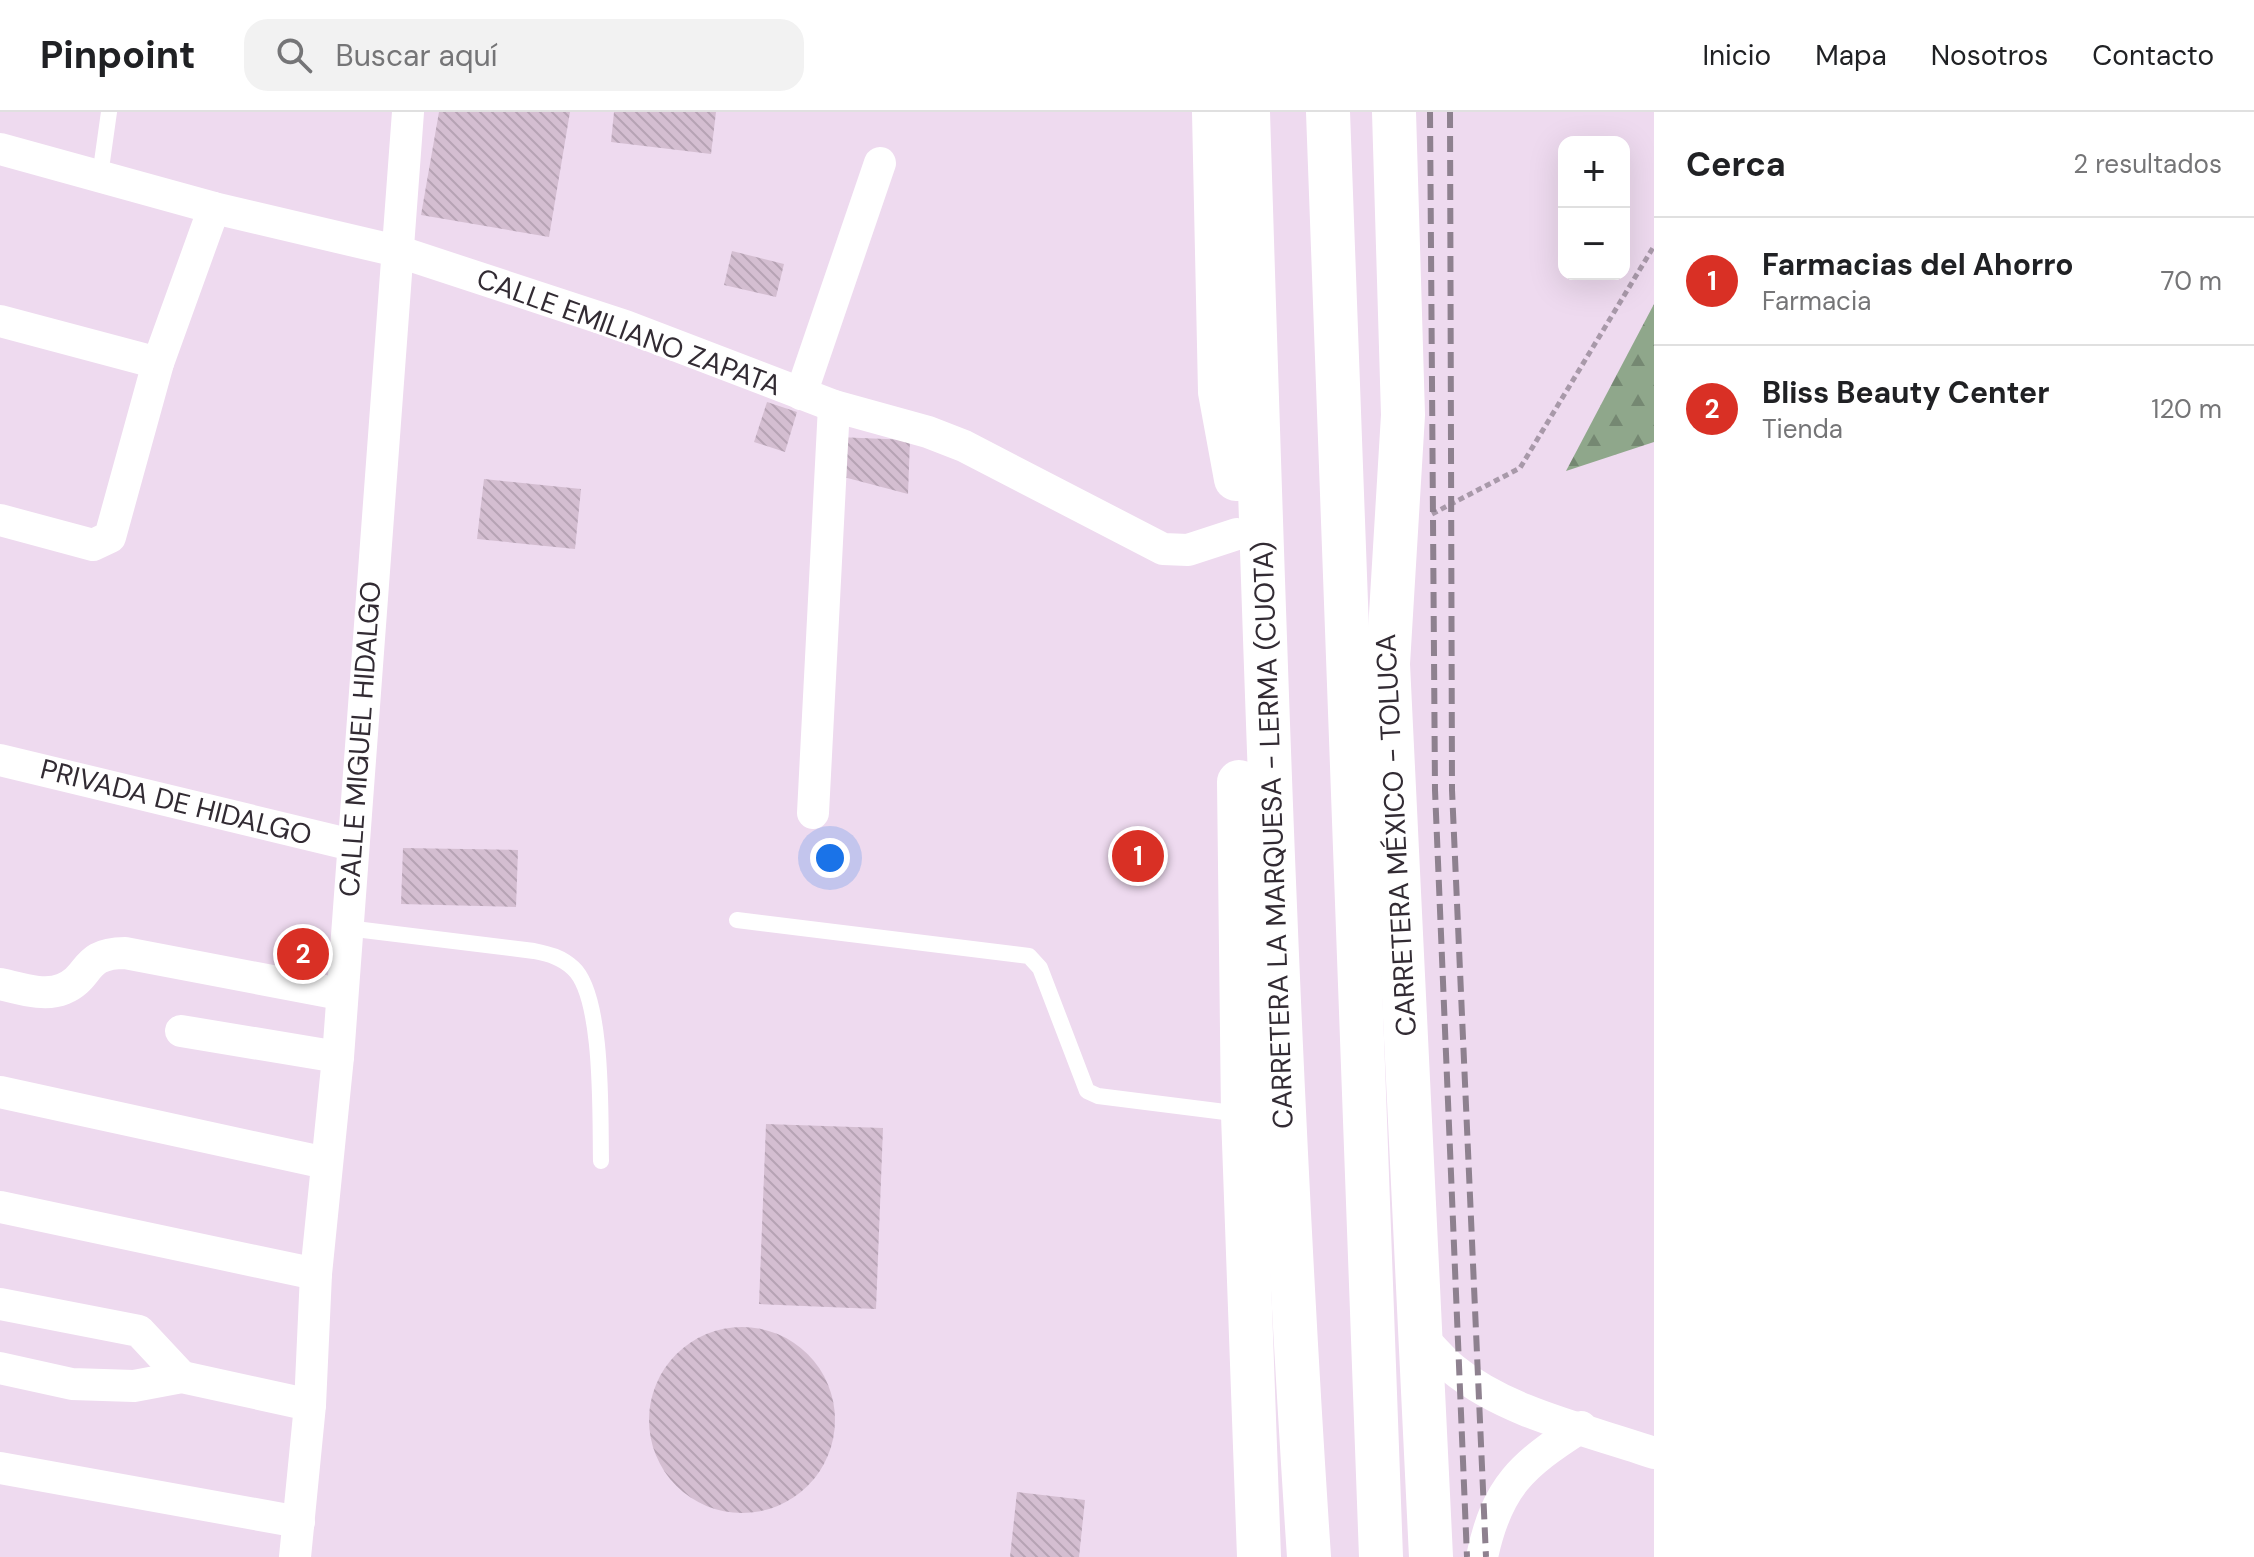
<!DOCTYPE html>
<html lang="es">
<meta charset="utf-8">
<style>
body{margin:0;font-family:"DM Sans",sans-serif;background:#f2f2f2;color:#202124}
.controls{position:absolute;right:24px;top:24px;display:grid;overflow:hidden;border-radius:16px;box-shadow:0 8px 32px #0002}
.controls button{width:72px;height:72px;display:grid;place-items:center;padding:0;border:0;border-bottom:2px solid #e0e0e0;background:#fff;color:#202124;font:40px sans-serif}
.you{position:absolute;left:830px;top:746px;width:28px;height:28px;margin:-20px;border:6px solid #fff;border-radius:50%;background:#1a73e8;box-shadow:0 0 0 12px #1a73e833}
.badge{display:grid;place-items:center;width:52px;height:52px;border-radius:50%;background:#d93025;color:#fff;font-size:26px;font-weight:700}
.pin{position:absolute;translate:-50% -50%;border:4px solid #fff;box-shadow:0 2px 8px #0006}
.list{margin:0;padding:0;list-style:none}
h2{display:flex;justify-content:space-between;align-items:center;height:104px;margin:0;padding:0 32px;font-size:34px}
h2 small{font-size:26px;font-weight:400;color:#757577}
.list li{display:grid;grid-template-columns:52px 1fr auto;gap:24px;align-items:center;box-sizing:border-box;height:128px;padding:0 32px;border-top:2px solid #e0e0e0}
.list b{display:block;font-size:30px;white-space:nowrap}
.list p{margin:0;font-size:26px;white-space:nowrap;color:#757577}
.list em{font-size:26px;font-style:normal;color:#757577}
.icon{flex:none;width:44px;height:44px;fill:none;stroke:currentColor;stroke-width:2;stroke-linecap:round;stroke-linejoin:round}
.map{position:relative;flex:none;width:1654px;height:1445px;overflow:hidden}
header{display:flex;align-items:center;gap:48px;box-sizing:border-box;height:112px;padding:0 40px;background:#fff;border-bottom:2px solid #e0e0e0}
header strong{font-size:38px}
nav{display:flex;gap:44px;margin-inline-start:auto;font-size:28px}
.search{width:560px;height:72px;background:#f2f2f2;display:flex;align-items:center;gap:20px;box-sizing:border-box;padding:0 28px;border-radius:24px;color:#757577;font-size:30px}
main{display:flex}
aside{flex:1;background:#fff}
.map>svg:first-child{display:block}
.forest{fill:url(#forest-firs)}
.building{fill:url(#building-back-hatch)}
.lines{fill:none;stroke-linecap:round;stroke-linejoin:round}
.path{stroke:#a899a9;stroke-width:5;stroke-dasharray:6 4;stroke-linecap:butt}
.lane{stroke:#fff;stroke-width:16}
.street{stroke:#fff;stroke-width:32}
.primary{stroke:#fff;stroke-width:44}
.highway{stroke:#fff;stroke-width:44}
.rail{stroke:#8e818f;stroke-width:6;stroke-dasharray:16 8;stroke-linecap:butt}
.labels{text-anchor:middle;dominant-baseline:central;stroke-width:6;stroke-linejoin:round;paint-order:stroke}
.street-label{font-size:28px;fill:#322b33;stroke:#fff}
</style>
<header>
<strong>Pinpoint</strong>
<div class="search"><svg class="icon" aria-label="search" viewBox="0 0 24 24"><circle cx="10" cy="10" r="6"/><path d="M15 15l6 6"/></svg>Buscar aquí</div>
<nav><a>Inicio</a><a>Mapa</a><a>Nosotros</a><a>Contacto</a></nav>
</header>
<main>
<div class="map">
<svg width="1654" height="1445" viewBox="0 0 1654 1445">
<defs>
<pattern id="forest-firs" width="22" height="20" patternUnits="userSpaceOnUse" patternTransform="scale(2)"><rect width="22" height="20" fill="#8fa78b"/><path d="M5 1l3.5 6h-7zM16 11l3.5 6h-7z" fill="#758872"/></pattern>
<pattern id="building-back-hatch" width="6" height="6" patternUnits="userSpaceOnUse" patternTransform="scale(2)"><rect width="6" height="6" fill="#d4bed1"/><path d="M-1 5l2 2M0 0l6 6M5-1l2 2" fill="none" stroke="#b6a3b4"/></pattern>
</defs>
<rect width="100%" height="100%" fill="#eedaef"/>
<path class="forest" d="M1654,192V330L1566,359Z"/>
<g class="building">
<path d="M439,0H570L549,125L421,103Z"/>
<path d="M614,0H716L711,42L611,30Z"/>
<path d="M732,139L784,152L776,185L724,173Z"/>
<path d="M767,290L797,300L785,340L754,330Z"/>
<path d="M837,325L910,328L908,382L836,363Z"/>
<path d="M484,367L581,377L575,437L477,427Z"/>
<path d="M403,736L518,738L516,795L401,792Z"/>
<path d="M766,1012L883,1016L876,1197L759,1192Z"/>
<circle cx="742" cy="1308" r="93"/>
<path d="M1017,1380L1085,1388L1079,1445H1010Z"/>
</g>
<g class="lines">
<path class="path" d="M1432,402L1520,356L1654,134"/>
<g class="lane">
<path d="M100,64L109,0"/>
<path d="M737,808L1029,844L1040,856L1087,979L1098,984L1241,1002"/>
<path d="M347,816L534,839C549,842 561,845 573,856C604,884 600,1006 601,1049"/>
</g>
<g class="street">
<path d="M0,37L214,96L397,139L625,214L834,294L928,320L964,334L1163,437L1188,438L1237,422"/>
<path d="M0,209L158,251"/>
<path d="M801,282L880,51"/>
<path d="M0,408L93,433L110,425L158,251L214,96"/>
<path d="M0,648L352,733"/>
<path d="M813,701L834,294"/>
<path d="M0,872C19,876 44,885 63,877C92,865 82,841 125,841L340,882"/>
<path d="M181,919L338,945"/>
<path d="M0,980L326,1051"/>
<path d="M0,1095L316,1162"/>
<path d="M0,1192L139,1219L182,1265"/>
<path d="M1418,1222C1430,1233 1441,1247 1453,1257C1508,1302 1588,1318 1654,1341"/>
<path d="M0,1256L72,1272L134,1274L182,1265L310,1293"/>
<path d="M0,1356L299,1410"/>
<path d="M295,1445L310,1293L316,1162L338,945L408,0"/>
<path d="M1482,1445C1497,1374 1522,1353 1581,1315"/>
</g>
<g class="primary">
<path d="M1214,0L1220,280L1236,367"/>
<path d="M1388,552L1403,303L1394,0"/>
</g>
<g class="highway">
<path d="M1248,0C1263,482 1277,964 1309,1445"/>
<path d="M1328,0L1381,1445"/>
<path d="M1388,552L1431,1445"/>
<path d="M1239,670L1243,1003L1259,1445"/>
</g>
<g class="rail">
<path d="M1430,0L1435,678L1467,1445"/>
<path d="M1450,0L1452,678L1486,1445"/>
</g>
</g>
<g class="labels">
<g class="street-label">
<text transform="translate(629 220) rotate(20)">CALLE EMILIANO ZAPATA</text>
<text transform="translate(360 627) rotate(-86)">CALLE MIGUEL HIDALGO</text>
<text transform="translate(176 690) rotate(14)">PRIVADA DE HIDALGO</text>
<text transform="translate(1273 723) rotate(-92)">CARRETERA LA MARQUESA - LERMA (CUOTA)</text>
<text transform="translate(1396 723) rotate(-93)">CARRETERA MÉXICO - TOLUCA</text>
</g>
</g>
</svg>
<div class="controls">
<button>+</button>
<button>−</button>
</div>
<div class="you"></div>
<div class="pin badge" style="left:1138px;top:744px">1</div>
<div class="pin badge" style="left:303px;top:842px">2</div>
</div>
<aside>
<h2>Cerca<small>2 resultados</small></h2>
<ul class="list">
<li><span class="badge">1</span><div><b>Farmacias del Ahorro</b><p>Farmacia</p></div><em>70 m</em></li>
<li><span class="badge">2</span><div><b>Bliss Beauty Center</b><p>Tienda</p></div><em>120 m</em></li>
</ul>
</aside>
</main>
